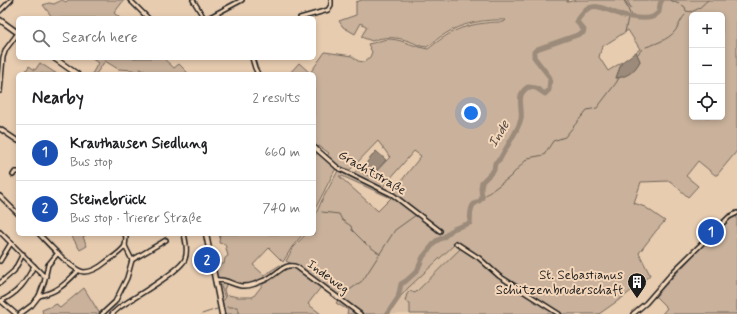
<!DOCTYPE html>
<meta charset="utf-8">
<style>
body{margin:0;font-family:Mynerve,sans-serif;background:#f2f2f2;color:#202124}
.controls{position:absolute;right:12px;top:12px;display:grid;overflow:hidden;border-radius:6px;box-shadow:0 2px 6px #0003}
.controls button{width:36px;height:36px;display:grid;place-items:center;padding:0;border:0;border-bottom:1px solid #e0e0e0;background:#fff;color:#202124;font:20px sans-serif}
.you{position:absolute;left:471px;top:113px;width:14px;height:14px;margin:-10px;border:3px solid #fff;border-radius:50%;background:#1a73e8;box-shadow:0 0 0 6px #1a73e833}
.badge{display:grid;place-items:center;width:26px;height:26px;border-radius:50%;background:#1a73e8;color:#fff;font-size:13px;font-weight:700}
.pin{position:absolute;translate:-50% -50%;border:2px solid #fff;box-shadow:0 1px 4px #0006}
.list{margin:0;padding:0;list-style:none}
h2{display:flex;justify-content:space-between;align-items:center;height:52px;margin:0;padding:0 16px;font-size:17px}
h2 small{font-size:13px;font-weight:400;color:#757577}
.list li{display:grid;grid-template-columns:26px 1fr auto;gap:12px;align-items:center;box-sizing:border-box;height:56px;padding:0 16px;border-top:1px solid #e0e0e0}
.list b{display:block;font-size:15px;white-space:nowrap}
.list p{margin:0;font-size:13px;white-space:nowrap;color:#757577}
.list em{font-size:13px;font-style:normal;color:#757577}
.icon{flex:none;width:22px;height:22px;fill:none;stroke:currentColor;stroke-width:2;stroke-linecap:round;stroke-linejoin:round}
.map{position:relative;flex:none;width:737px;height:314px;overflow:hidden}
.search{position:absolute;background:#fff;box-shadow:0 2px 6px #0003;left:16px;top:16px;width:300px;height:44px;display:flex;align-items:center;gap:10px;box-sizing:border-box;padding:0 14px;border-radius:6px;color:#757577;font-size:15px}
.panel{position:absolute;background:#fff;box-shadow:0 2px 6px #0003;left:16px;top:72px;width:300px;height:164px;border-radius:6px}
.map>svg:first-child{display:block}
.built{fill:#d7bea4}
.green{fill:#c9b19b;stroke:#72665c;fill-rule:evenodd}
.water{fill:#9c8b7a;stroke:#695f54}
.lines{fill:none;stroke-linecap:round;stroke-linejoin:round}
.stream{stroke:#695f54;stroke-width:1}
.river{stroke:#9c8b7a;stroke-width:5}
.minor-casing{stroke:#1c1c1c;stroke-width:6}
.major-casing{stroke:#1c1c1c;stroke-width:7}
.minor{stroke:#f4d7ba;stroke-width:3}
.major{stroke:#f4d7ba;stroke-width:4}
.labels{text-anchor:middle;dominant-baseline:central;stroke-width:4;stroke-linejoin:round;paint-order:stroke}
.street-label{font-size:13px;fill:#1c1c1c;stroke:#f4d7ba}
.poi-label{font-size:13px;fill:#1c1c1c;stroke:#f4d7ba;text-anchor:end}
.water-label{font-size:14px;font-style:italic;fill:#4f4842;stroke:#f4d7ba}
</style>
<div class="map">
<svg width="737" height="314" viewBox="0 0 737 314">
<rect width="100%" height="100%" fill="#e7ccb0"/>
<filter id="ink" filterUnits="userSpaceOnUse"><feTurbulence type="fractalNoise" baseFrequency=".025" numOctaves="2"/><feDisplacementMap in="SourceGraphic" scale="8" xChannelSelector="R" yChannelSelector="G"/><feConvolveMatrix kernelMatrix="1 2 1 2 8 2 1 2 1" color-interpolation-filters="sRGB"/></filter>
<g filter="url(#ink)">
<path class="built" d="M455,244L462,248L415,293L410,304V314H389L398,301L400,297L408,288Z"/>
<g class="green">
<path d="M62,0L66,2L68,0H124L114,13L120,18H51L52,17L43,5L49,3L54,4Z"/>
<path d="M362,0H569L567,1V2L577,0H625L630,9L631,8L627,0H737V151L717,175H715L698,161L686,176L698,186L688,197L670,181L641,182L634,203L645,207L665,221L656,231L639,253L650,275L626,295L599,314H410V304L405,301L407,294L410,291L415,293L461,248L455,244L408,288L400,297L398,301L389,314H347L348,310L336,303L339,299C324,285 305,269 286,261L293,248L306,234H314V218L322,200L339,169L392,195L394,190L421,156L414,151L382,188L354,173L358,169L365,175L372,176L390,157L378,141L350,170L339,166L327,156L329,153L319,146L317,148L314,146V74H289L299,63L310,73L325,52L352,56L358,61L364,62L370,57L372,52L368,44C376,43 382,39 390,39C404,40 415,47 428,49C448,33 459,26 485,23C491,22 498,22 504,22L506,20C486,19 461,23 445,34C438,38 433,43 427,47C420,47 415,43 409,41C397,37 384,36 372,41L361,37L367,27L361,23L355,34L343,27L339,21L356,15V2ZM692,15H722V117H692ZM628,30L640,49L636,52L640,61C635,71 627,77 616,78L622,62L608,71L599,57L602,47ZM339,176H342L391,198L378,211Z"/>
<path d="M91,58H163L174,68L179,64L189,74H138L133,70L118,69L105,61L96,74H92L98,63Z"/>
<path d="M40,63L57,74H43L40,73L39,74H24L29,66L35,70Z"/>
<path d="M318,153L336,168L314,211V156Z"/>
<path d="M737,216V314H662L667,308L655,296L689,260L730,218Z"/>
<path d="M65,234H87L83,237L87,246L80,250L71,235H67Z"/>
<path d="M220,234H303L292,247L283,262L269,248L253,265L264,275L280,265L282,266L276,273L266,278L248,284L236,283L217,277L214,264H224L225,258L228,256L225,244L219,243Z"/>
<path d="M291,266L298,269L321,287L308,304L321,314H225L222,301L225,299L220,283L222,281L225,282L226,285L224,290L226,297L228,295L238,297H253L264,283L270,280L285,268Z"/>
<path d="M84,288L100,314H43L42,310L57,304L60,308Z"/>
</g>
<g class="water">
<path d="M636,52L640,61C635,71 627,77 616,78L622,62Z"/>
<path d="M376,151L386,160L372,175L363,167Z"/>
</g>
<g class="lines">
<g class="stream">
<path d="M624,0L631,16"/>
<path d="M670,0L679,4"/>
<path d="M682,5L685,7L686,11C695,14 701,6 708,0"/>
<path d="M625,33L628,17"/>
<path d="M646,47C658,43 673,38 678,26C681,22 681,19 685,15"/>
<path d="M638,54L642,49"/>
<path d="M140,69L151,74"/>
<path d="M482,198L510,177L528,158L544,155L553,141L565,137L587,110L597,108L616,83L619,78"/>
<path d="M322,212L339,214L342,220L351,226L352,230L367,245"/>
<path d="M369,246L380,254"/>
<path d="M363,280L395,230L416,215"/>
<path d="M340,297L362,281"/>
<path d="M227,307H237L239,311V314"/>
<path d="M202,314L217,309"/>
</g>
<path class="river" d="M387,314L398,298L401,284L406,281L417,271L423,257L436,241L444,237L453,229L470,223C471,217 469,209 474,204C477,202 480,202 482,198L481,188L482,182L494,170L495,163L500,159C506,147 518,131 521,119C523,107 515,95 528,87L536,88L545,94L549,90L550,78L548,75L534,57V52L537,49L583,33L584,30L577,22C578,18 581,16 584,12C595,0 608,11 621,15C624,17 645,19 648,18C653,18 656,15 659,12L660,4L662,0"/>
<defs>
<g id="minor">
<path d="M130,0L148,18"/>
<path d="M193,0L204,18"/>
<path d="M0,11L11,0"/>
<path d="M208,18L242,0"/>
<path d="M300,18L328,10L331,5V0"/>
<path d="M252,58L255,68L258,74"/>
<path d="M0,91L3,57L6,49L18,33"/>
<path d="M0,129L18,141"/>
<path d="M314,147L338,168L393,195L440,231"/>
<path d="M13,175L15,172H18"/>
<path d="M0,196L18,214"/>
<path d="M0,232L43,275L46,276"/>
<path d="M39,234C48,243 72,271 84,272C92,272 100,267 106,262C113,257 120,253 125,246"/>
<path d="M456,243L479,258L499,276L559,314"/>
<path d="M125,246L126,238L125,234"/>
<path d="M132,260L166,240"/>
<path d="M0,261L11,243"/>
<path d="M215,280C231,278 235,291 255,284C259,282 263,281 267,279C278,274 284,262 297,267L360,314"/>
<path d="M0,283L14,271L23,254"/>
<path d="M39,296C58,292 65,284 78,271"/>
<path d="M1,301C18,293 26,282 34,266"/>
<path d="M1,301L16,314"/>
<path d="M20,314L32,305L39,296L44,283L48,265L58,253"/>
<path d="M102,314L115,302L127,278L132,260L125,246"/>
<path d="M112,314L120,307C133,298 181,271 185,259C188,251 186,242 184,234"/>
<path d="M633,314L646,303L674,271L729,217L737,213"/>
</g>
<g id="major">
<path d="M0,20L18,33"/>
<path d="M54,58L77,74"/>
<path d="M206,234L222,314"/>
</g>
</defs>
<use href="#minor" class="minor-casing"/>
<use href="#major" class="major-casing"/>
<use href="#minor" class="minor"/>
<use href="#major" class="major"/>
</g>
</g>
<defs>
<symbol id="building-pin" viewBox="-11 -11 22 30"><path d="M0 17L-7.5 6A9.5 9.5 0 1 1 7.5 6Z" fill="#1c1c1c" stroke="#f4d7ba"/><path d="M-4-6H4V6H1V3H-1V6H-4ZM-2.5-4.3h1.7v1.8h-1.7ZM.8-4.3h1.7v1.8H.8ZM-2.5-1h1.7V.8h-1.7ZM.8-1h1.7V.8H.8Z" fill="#fff"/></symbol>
</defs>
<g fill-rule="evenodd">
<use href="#building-pin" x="626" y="271" width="22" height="30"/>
</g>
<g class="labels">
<g class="street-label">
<text transform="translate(372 173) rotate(30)">Grachtstraße</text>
<text transform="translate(328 277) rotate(36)">Indeweg</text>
</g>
<g class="poi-label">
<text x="623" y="275">St. Sebastianus<tspan x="623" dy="15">Schützenbruderschaft</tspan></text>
</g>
<g class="water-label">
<text transform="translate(499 134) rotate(-59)">Inde</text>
</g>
</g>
</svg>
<div class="controls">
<button>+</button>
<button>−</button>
<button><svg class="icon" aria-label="locate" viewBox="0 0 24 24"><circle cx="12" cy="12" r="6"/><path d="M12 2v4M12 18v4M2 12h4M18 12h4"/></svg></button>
</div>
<div class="you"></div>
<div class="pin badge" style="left:711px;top:232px;background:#1a4fb4">1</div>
<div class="pin badge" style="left:207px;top:260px;background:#1a4fb4">2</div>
<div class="search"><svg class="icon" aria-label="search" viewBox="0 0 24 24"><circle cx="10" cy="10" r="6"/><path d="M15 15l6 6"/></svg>Search here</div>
<section class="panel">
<h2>Nearby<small>2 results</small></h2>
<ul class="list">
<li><span class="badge" style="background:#1a4fb4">1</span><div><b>Krauthausen Siedlung</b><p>Bus stop</p></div><em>660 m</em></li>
<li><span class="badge" style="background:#1a4fb4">2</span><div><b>Steinebrück</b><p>Bus stop · Trierer Straße</p></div><em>740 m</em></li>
</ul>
</section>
</div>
